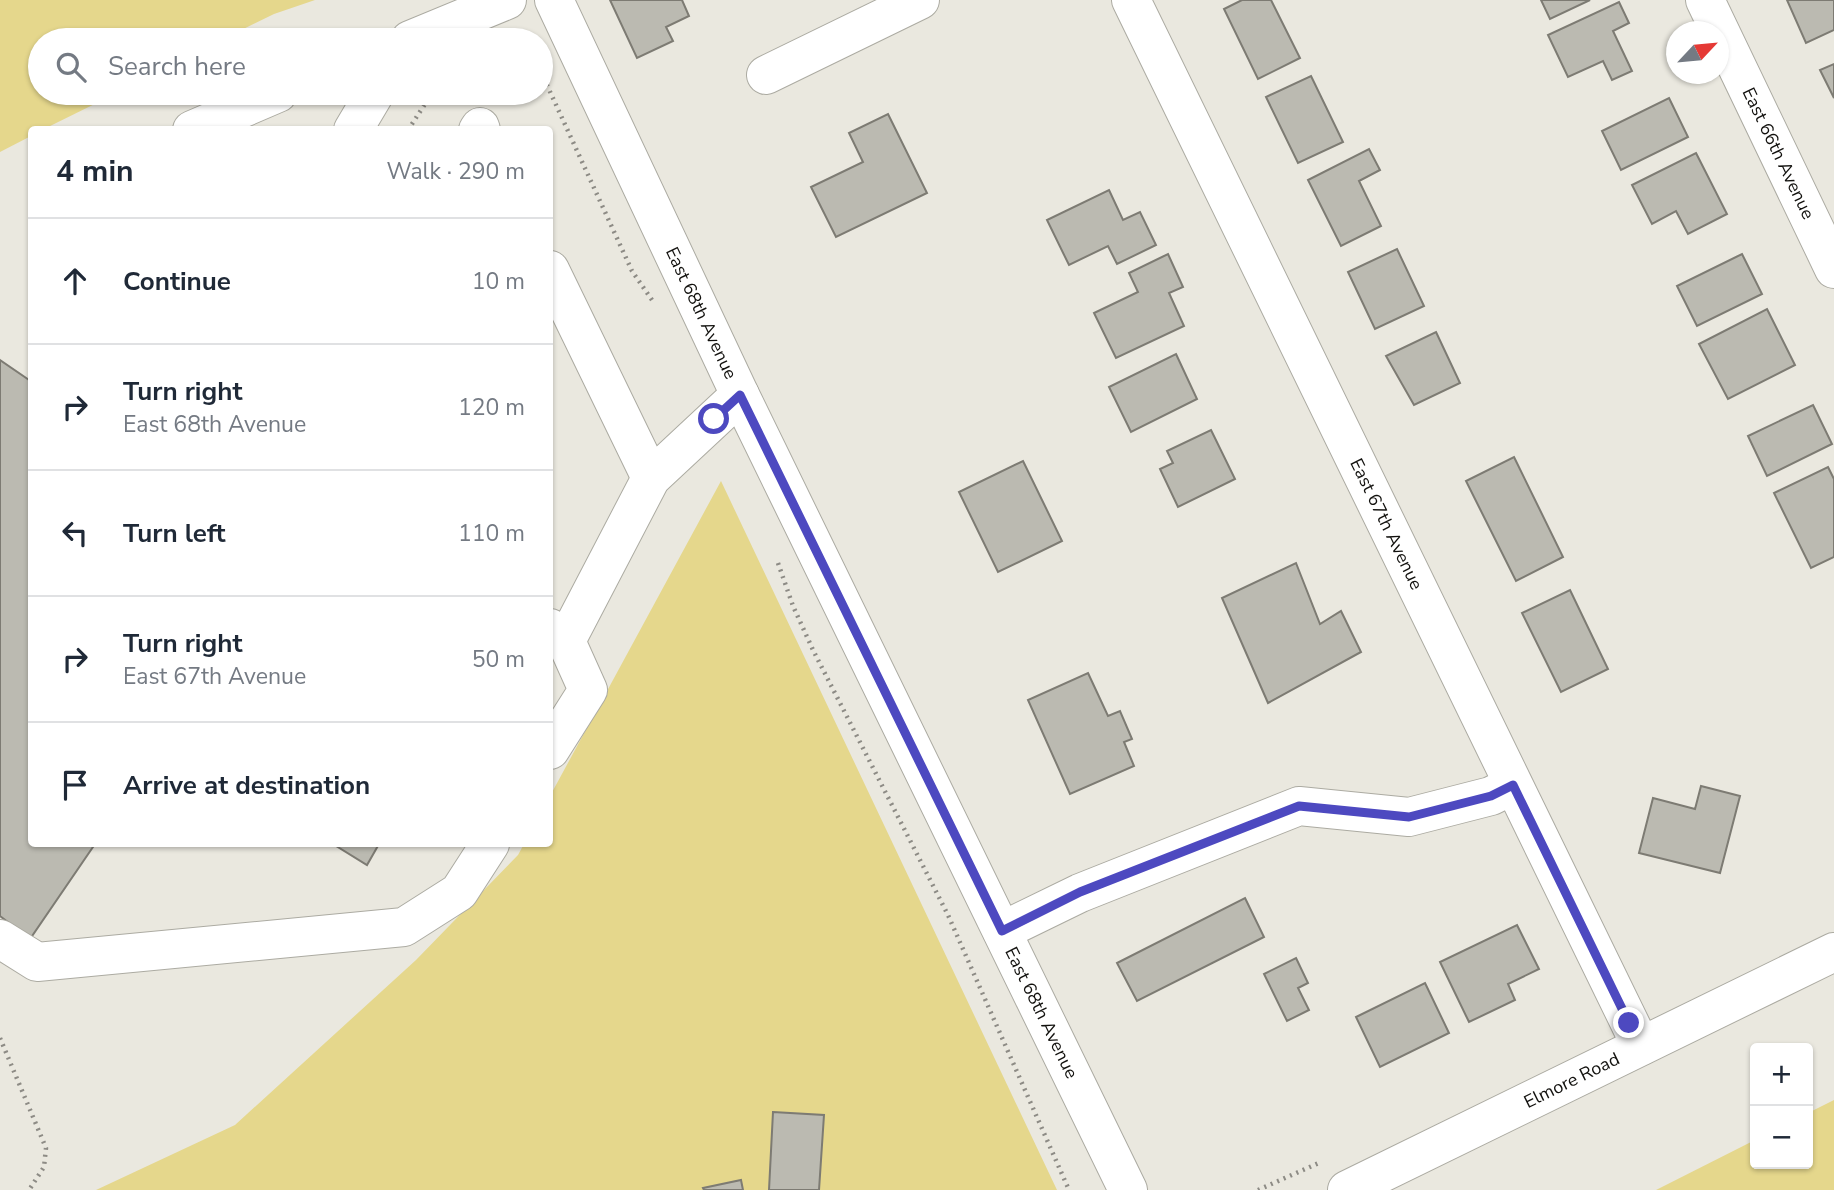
<!DOCTYPE html>
<meta charset="utf-8">
<style>
body{margin:0;font-family:"Nunito Sans",sans-serif;background:#f2f2f3;color:#1f2937}
.controls{position:absolute;right:21px;bottom:21px;display:grid;overflow:hidden;border-radius:7px;box-shadow:0 2px 5px #0004}
.controls button{width:63px;height:63px;display:grid;place-items:center;padding:0;border:0;border-bottom:2px solid #e0e1e3;background:#fff;color:#1f2937;font:35px sans-serif}
.compass{position:absolute;left:1666px;top:21px;width:63px;height:63px;border-radius:50%;background:#fff;box-shadow:0 2px 5px #0004;rotate:64deg}
.stop{position:absolute;width:21px;height:21px;margin:-16px;border:5px solid #4d49c0;border-radius:50%;background:#fff}
.stop.end{background:#4d49c0;border-color:#fff;box-shadow:0 2px 7px #0008}
.list{margin:0;padding:0;list-style:none}
h2{display:flex;justify-content:space-between;align-items:center;height:91px;margin:0;padding:0 28px;font-size:30px}
h2 small{font-size:23px;font-weight:400;color:#747a83}
.list li{display:grid;grid-template-columns:46px 1fr auto;gap:21px;align-items:center;box-sizing:border-box;height:126px;padding:0 28px;border-top:2px solid #e0e1e3}
.list b{display:block;font-size:26px;white-space:nowrap}
.list p{margin:0;font-size:23px;white-space:nowrap;color:#747a83}
.list em{font-size:23px;font-style:normal;color:#747a83}
.icon{flex:none;width:38px;height:38px;fill:none;stroke:currentColor;stroke-width:2;stroke-linecap:round;stroke-linejoin:round}
.map{position:relative;flex:none;width:1834px;height:1190px;overflow:hidden}
.search{position:absolute;background:#fff;box-shadow:0 2px 5px #0004;left:28px;top:28px;width:525px;height:77px;display:flex;align-items:center;gap:18px;box-sizing:border-box;padding:0 24px;border-radius:38px;color:#747a83;font-size:26px}
.panel{position:absolute;background:#fff;box-shadow:0 2px 5px #0004;left:28px;top:126px;width:525px;height:721px;border-radius:7px}
.map>svg:first-child{display:block}
.green{fill:#e5d78c}
.building{fill:#bbbab1;stroke:#7d7b73;stroke-width:2}
.lines{fill:none;stroke-linecap:round;stroke-linejoin:round}
.minor-casing{stroke:#acaba2;stroke-width:40}
.major-casing{stroke:#acaba2;stroke-width:40}
.path{stroke:#8d8b85;stroke-width:4.5;stroke-dasharray:2 5;stroke-linecap:butt}
.minor{stroke:#fff;stroke-width:38}
.major{stroke:#fff;stroke-width:38}
.route{stroke:#4d49c0;stroke-width:9}
.labels{text-anchor:middle;dominant-baseline:central;stroke-width:7;stroke-linejoin:round;paint-order:stroke}
.street-label{font-size:18px;fill:#12110e;stroke:#eae8df}
</style>
<div class="map">
<svg width="1834" height="1190" viewBox="0 0 1834 1190">
<rect width="100%" height="100%" fill="#eae8df"/>
<g class="green">
<path d="M0,0H315L274,14L221,40H40V93H117L44,129L32,130L31,136L0,152Z"/>
<path d="M721,481L1057,1190H96L235,1125L416,960L518,855L524,844H550V796Z"/>
<path d="M1834,1100V1190H1656L1755,1140V1164H1808V1113Z"/>
</g>
<g class="building">
<path d="M610,0H682L689,16L666,27L673,41L637,58Z"/>
<path d="M1242,0H1271L1300,58L1258,79L1224,9Z"/>
<path d="M1541,0H1590L1550,19Z"/>
<path d="M1787,0H1834V30L1806,43Z"/>
<path d="M1619,2L1629,23L1613,31L1632,71L1612,80L1603,61L1568,77L1548,35Z"/>
<path d="M1834,64V98L1820,70Z"/>
<path d="M1311,76L1343,142L1298,163L1266,97Z"/>
<path d="M1669,98L1688,137L1621,170L1602,131Z"/>
<path d="M888,114L927,193L836,237L811,187L863,162L849,133Z"/>
<path d="M1369,149L1380,170L1359,181L1381,226L1341,246L1308,180Z"/>
<path d="M1696,153L1727,214L1688,234L1676,211L1652,224L1632,185Z"/>
<path d="M1109,190L1123,220L1140,212L1156,245L1117,264L1108,246L1069,265L1047,220Z"/>
<path d="M1397,249L1424,306L1375,329L1348,272Z"/>
<path d="M1168,254L1183,287L1169,293L1184,326L1116,358L1094,313L1138,292L1129,273Z"/>
<path d="M1742,254L1762,294L1697,326L1677,286Z"/>
<path d="M1767,309L1795,365L1728,399L1699,344Z"/>
<path d="M1436,332L1460,383L1414,405L1386,356Z"/>
<path d="M1176,354L1197,399L1131,432L1109,387Z"/>
<path d="M0,360L32,382V844H95L30,939L0,916Z"/>
<path d="M1813,405L1832,444L1767,476L1748,436Z"/>
<path d="M1211,430L1235,479L1178,507L1160,469L1173,463L1167,451Z"/>
<path d="M1514,457L1563,557L1516,581L1466,481Z"/>
<path d="M1023,461L1062,541L998,572L959,492Z"/>
<path d="M1828,467L1834,479V557L1811,568L1774,493Z"/>
<path d="M1296,563L1320,624L1341,611L1361,652L1268,703L1222,598Z"/>
<path d="M1570,590L1608,669L1561,692L1522,613Z"/>
<path d="M1088,673L1108,716L1120,711L1132,739L1124,742L1134,766L1070,794L1028,700Z"/>
<path d="M1701,786L1740,796L1720,873L1639,853L1653,798L1695,809Z"/>
<path d="M333,844H379L367,865Z"/>
<path d="M1245,898L1264,937L1137,1001L1117,963Z"/>
<path d="M1517,925L1539,969L1508,984L1515,1000L1469,1022L1440,962Z"/>
<path d="M1296,958L1308,983L1298,988L1309,1010L1287,1021L1264,974Z"/>
<path d="M1425,983L1449,1033L1380,1067L1356,1017Z"/>
<path d="M773,1112L824,1115L819,1190H769Z"/>
<path d="M741,1180L743,1190H704L703,1188Z"/>
</g>
<g class="lines">
<defs>
<g id="minor">
<path id="s1" d="M554,0L740,395L1128,1190"/>
<path id="s2" d="M1131,0L1641,1046"/>
<path id="s3" d="M1705,0L1834,269"/>
<path d="M410,40L507,0"/>
<path d="M766,75L920,0"/>
<path d="M192,130L278,93"/>
<path d="M353,130L375,93"/>
<path d="M478,130L480,127L481,130"/>
<path d="M550,270L651,478"/>
<path d="M550,628L566,641L651,478L740,395"/>
<path d="M550,750L588,690L566,641"/>
<path d="M1002,931L1080,893L1299,806L1409,817L1491,796L1513,785"/>
<path d="M0,939L37,962L404,927L459,892L490,844"/>
</g>
<g id="major">
<path id="s4" d="M1347,1190L1834,952"/>
</g>
</defs>
<use href="#minor" class="minor-casing"/>
<use href="#major" class="major-casing"/>
<g class="path">
<path d="M541,72L632,271L652,300"/>
<path d="M408,130L427,101L440,93"/>
<path d="M778,563L793,606L813,650L948,915L1069,1190"/>
<path d="M0,1038L46,1148L44,1167L29,1190"/>
<path d="M1258,1190L1321,1162"/>
</g>
<use href="#minor" class="minor"/>
<use href="#major" class="major"/>
</g>
<g class="lines">
<path class="route" d="M714,419L740,395L1002,931L1080,892L1299,806L1409,817L1491,796L1513,785L1629,1023"/>
</g>
<g class="labels">
<g class="street-label">
<text stroke="none"><textPath href="#s3" startOffset="170">East 66th Avenue</textPath></text>
<text stroke="none"><textPath href="#s1" startOffset="346">East 68th Avenue</textPath></text>
<text stroke="none"><textPath href="#s2" startOffset="583">East 67th Avenue</textPath></text>
<text stroke="none"><textPath href="#s1" startOffset="1124">East 68th Avenue</textPath></text>
<text stroke="none"><textPath href="#s4" startOffset="250">Elmore Road</textPath></text>
</g>
</g>
</svg>
<div class="controls">
<button>+</button>
<button>−</button>
</div>
<svg class="compass" viewBox="-18 -18 36 36"><path d="M0-13l5 13h-10z" fill="#e53935"/><path d="M0 13l5-13h-10z" fill="#747a83"/></svg>
<div class="stop" style="left:714px;top:419px"></div>
<div class="stop end" style="left:1629px;top:1023px"></div>
<div class="search"><svg class="icon" aria-label="search" viewBox="0 0 24 24"><circle cx="10" cy="10" r="6"/><path d="M15 15l6 6"/></svg>Search here</div>
<section class="panel">
<h2>4 min<small>Walk · 290 m</small></h2>
<ul class="list">
<li><svg class="icon" aria-label="ahead" viewBox="0 0 24 24"><path d="M12 20V5M6 11l6-6 6 6"/></svg><div><b>Continue</b></div><em>10 m</em></li>
<li><svg class="icon" aria-label="right" viewBox="0 0 24 24"><path d="M7 20v-9h11M14 6l5 5-5 5"/></svg><div><b>Turn right</b><p>East 68th Avenue</p></div><em>120 m</em></li>
<li><svg class="icon" aria-label="left" viewBox="0 0 24 24"><path d="M17 20v-9H6M10 6l-5 5 5 5"/></svg><div><b>Turn left</b></div><em>110 m</em></li>
<li><svg class="icon" aria-label="right" viewBox="0 0 24 24"><path d="M7 20v-9h11M14 6l5 5-5 5"/></svg><div><b>Turn right</b><p>East 67th Avenue</p></div><em>50 m</em></li>
<li><svg class="icon" aria-label="arrive" viewBox="0 0 24 24"><path d="M6 21V4h12l-3 4 3 4H6"/></svg><div><b>Arrive at destination</b></div></li>
</ul>
</section>
</div>
